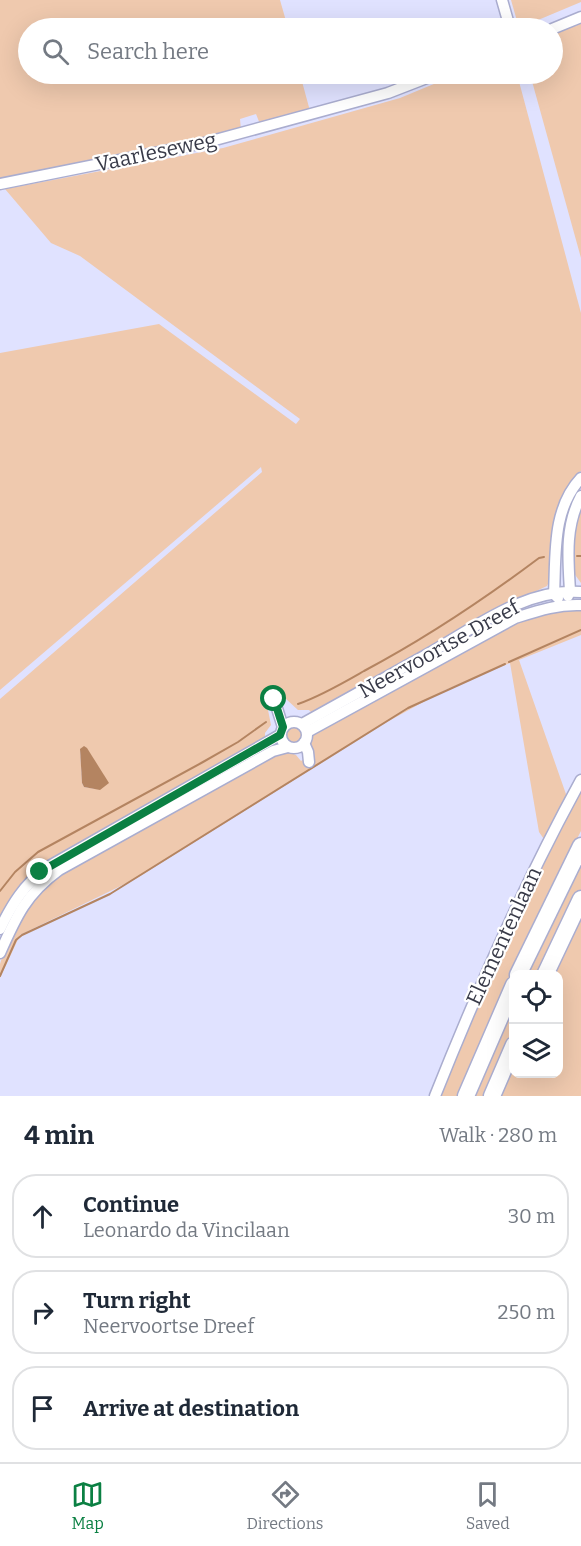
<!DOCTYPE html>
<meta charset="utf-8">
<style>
body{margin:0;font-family:Bitter,serif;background:#f2f2f3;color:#1f2937}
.controls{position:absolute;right:18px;bottom:18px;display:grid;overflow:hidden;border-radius:12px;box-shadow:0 6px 24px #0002}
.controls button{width:54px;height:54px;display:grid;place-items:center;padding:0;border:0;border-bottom:2px solid #e0e1e3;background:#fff;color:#1f2937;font:30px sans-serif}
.stop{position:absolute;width:18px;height:18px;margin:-14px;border:4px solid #0b8043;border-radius:50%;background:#fff}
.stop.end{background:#0b8043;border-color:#fff;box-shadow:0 2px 6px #0008}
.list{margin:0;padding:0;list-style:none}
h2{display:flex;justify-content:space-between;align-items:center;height:78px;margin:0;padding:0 24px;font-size:26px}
h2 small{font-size:20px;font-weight:400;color:#747a83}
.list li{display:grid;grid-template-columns:39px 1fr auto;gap:18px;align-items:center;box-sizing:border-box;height:84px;margin:0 12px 12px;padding:0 12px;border:2px solid #e0e1e3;border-radius:24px}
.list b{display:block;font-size:22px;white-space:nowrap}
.list p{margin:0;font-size:20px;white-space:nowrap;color:#747a83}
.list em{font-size:20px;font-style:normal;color:#747a83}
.icon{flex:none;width:33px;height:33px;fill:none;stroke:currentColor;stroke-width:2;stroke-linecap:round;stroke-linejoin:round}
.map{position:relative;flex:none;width:581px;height:1096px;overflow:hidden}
.search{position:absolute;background:#fff;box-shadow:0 6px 24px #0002;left:18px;right:18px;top:18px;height:66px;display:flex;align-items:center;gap:15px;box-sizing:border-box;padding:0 21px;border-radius:33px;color:#747a83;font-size:22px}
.sheet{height:366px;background:#fff}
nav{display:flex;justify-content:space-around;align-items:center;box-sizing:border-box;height:84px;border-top:2px solid #e0e1e3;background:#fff;font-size:16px;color:#747a83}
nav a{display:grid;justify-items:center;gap:3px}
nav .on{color:#0b8043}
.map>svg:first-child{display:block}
.green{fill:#efc9ae;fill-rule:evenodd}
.water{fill:#b48461}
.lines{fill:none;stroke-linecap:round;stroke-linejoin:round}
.stream{stroke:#b48461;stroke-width:2}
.minor-casing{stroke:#aaadcf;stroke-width:13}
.highway-casing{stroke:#aaadcf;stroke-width:19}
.minor{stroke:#fff;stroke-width:10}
.highway{stroke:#fff;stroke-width:16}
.route{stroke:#0b8043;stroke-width:8}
.labels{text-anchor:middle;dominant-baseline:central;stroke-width:4.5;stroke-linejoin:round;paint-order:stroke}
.street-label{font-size:21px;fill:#383a48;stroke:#fff}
</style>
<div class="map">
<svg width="581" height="1096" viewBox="0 0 581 1096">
<rect width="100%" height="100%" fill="#e0e2ff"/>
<g class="green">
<path d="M0,0H280L288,28H28V74H300L310,111L260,124L256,114L240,119L241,130L0,179Z"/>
<path d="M511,0H581V2L519,28Z"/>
<path d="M581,22V258L530,74H552L553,34Z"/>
<path d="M458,74H517L581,313V471L575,477L552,536L549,582L547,586L502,607L314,715L309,710H298L273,687L264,690L271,725L265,733V739L60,857L0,925V699L262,472L261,467L0,690V353L159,324L296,424L300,419L80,256L51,243L5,189L223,148L400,98ZM80,749L96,789L84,787L82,783Z"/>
<path d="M581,498V583L573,572L575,511Z"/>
<path d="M581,609V635L519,660L567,797L546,842L539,832L510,663L445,690L387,722L137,878L20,935L0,978V964L6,944L44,883L283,750L296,755L301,761L311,754L309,742L316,731L529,616L543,613Z"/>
<circle cx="293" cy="734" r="9"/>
<path d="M581,785V831L528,934L459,1096H436L468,1020Z"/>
<path d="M581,857V890L540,974L524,975Z"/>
<path d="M581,916V1096H501L513,1065L514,1074H558V975L553,974Z"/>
<path d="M513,997V1034L488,1096H472Z"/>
</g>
<path class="water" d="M84,746L87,748L109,783L100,790L84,787L82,783L80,749Z"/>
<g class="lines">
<g class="stream">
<path d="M577,556H581"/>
<path d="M509,662L581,630"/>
<path d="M298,704C321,696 343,683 364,671C426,638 483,600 539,558L544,557"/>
<path d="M0,891L15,872L38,852L203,762L238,742L266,722"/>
<path d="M0,976L16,940L22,935L110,894L408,708L505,664"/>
</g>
<defs>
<g id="minor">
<path d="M502,0L510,28"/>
<path d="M552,29L581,17"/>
<path d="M0,184L204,143L388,93L437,74"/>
<path d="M568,596L570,591C568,558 565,526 581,496"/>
<path d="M558,598L554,594C556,554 552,509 581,478"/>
<path d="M274,699L283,727"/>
<circle cx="294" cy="735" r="13"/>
<path d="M302,724C343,701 385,678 426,655C473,629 524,588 581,592"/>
<path d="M307,732L515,618C537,611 557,604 581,605"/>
<path d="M304,743L308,752L309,762"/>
<path d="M0,929C12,904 24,885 46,868L280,735"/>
<path d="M0,953C16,917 26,894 59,870L273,751L288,747"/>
<path d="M435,1096C478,988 525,882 581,780"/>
</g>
<g id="highway">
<path d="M518,975L581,846"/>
<path d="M545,975L581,899"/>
<path d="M466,1096L514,985"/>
<path d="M492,1096L514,1045"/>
</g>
</defs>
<use href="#minor" class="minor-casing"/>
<use href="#highway" class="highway-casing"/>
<use href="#minor" class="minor"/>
<use href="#highway" class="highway"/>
</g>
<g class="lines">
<path class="route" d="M40,872L280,735L283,727L274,699"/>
</g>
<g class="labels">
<g class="street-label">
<text transform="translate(156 152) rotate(-12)">Vaarleseweg</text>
<text transform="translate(439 649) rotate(-29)">Neervoortse Dreef</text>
<text transform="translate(504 936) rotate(-65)">Elementenlaan</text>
</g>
</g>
</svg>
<div class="controls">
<button><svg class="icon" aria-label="locate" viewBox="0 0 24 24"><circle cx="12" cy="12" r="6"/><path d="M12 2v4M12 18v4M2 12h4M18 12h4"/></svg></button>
<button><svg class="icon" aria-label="layers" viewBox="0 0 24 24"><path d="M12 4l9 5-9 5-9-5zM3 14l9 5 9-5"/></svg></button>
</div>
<div class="stop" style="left:274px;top:699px"></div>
<div class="stop end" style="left:40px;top:872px"></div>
<div class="search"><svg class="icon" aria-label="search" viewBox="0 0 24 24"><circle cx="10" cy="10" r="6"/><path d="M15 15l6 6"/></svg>Search here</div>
</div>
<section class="sheet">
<h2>4 min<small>Walk · 280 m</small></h2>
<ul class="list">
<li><svg class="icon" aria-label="ahead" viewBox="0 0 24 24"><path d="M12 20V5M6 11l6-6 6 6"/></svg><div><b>Continue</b><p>Leonardo da Vincilaan</p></div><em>30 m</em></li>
<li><svg class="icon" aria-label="right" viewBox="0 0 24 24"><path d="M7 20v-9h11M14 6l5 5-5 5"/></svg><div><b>Turn right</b><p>Neervoortse Dreef</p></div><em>250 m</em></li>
<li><svg class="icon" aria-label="arrive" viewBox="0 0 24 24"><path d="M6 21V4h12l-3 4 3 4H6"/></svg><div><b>Arrive at destination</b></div></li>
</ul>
</section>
<nav>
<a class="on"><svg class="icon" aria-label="map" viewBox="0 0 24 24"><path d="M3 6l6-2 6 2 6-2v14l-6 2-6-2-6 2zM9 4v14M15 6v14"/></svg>Map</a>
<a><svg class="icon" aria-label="directions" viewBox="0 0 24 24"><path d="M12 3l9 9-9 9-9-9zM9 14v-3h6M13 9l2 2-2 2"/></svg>Directions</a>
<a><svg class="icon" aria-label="saved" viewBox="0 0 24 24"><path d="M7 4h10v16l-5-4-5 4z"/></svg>Saved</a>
</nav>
